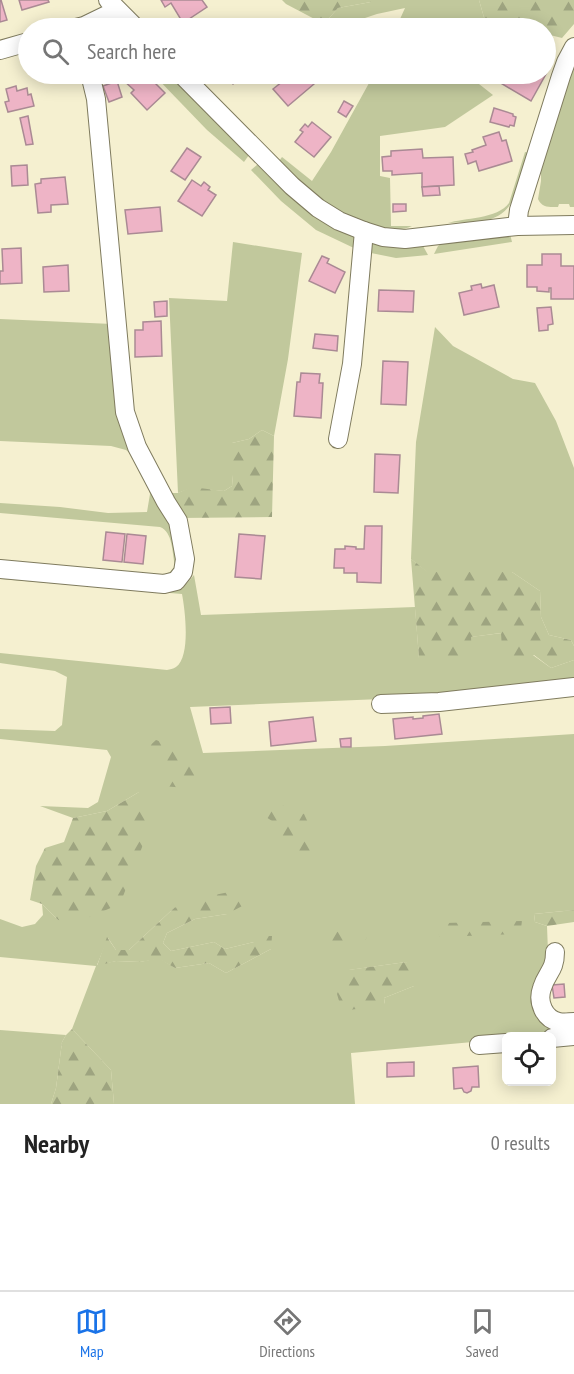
<!DOCTYPE html>
<style>
body{margin:0;font-family:"PT Sans Narrow",sans-serif;background:#f2f2f2;color:#222}
.controls{position:absolute;right:18px;bottom:18px;display:grid;overflow:hidden;border-radius:9px;box-shadow:0 3px 15px #0003}
.controls button{width:54px;height:54px;display:grid;place-items:center;padding:0;border:0;border-bottom:2px solid #e0e0e0;background:#fff;color:#222;font:30px sans-serif}
.list{margin:0;padding:0;list-style:none}
h2{display:flex;justify-content:space-between;align-items:center;height:78px;margin:0;padding:0 24px;font-size:26px}
h2 small{font-size:20px;font-weight:400;color:#767676}
.icon{flex:none;width:33px;height:33px;fill:none;stroke:currentColor;stroke-width:2;stroke-linecap:round;stroke-linejoin:round}
.map{position:relative;flex:none;width:574px;height:1104px;overflow:hidden}
.search{position:absolute;background:#fff;box-shadow:0 3px 15px #0003;left:18px;right:18px;top:18px;height:66px;display:flex;align-items:center;gap:15px;box-sizing:border-box;padding:0 21px;border-radius:33px;color:#767676;font-size:22px}
.sheet{height:186px;background:#fff}
nav{display:flex;justify-content:space-around;align-items:center;box-sizing:border-box;height:84px;border-top:2px solid #e0e0e0;background:#fff;font-size:16px;color:#767676}
nav a{display:grid;justify-items:center;gap:3px}
nav .on{color:#1a73e8}
.map>svg:first-child{display:block}
.green{fill:#c1c89c;fill-rule:evenodd}
.forest{fill:url(#forest-firs)}
.building{fill:#eeb4c6;stroke:#aa8a94;stroke-width:1.5}
.lines{fill:none;stroke-linecap:round;stroke-linejoin:round}
.minor-casing{stroke:#7f7b5e;stroke-width:20}
.minor{stroke:#fff;stroke-width:18}
</style>
<div class="map">
<svg width="574" height="1104" viewBox="0 0 574 1104">
<defs>
<pattern id="forest-firs" width="22" height="20" patternUnits="userSpaceOnUse" patternTransform="scale(1.5)"><rect width="22" height="20" fill="#c1c89c"/><path d="M5 1l3.5 6h-7zM16 11l3.5 6h-7z" fill="#9ea480"/></pattern>
</defs>
<rect width="100%" height="100%" fill="#f5f0d0"/>
<g class="green">
<path d="M371,0H479L487,28H396L405,8L377,14L353,22L341,28H327L324,24L338,8L371,2Z"/>
<path d="M574,62V207H570L569,204H559L558,207C549,207 542,208 538,199L541,181V170Z"/>
<path d="M153,74H169L249,155L244,162L207,130Z"/>
<path d="M374,74H481L479,84L493,95L445,127L380,136V176L390,178L391,226H412C402,231 390,229 380,227C339,218 308,189 279,161L282,157L312,181L331,152Z"/>
<path d="M525,152L529,153C520,182 517,217 481,221C470,223 459,222 448,223C463,218 498,219 509,203Z"/>
<path d="M258,164L331,226L357,238L356,249L316,230L281,201L251,170Z"/>
<path d="M510,234L512,242L434,254L438,246L443,243Z"/>
<path d="M233,242L302,253L288,359L274,436L262,430L249,439L232,443L233,475L232,486L224,491L191,488L178,493L169,298L227,301Z"/>
<path d="M373,243L389,247L423,246L428,255L396,258L366,252L369,245Z"/>
<path d="M0,319L112,324L114,358L172,524L179,564L173,573L161,576L170,572L175,566C172,552 173,532 160,527L0,513V503L60,507L108,513L147,512L150,494L148,485L132,455L126,450L111,446L0,441Z"/>
<path d="M435,327L453,346L513,379L535,383L556,421L574,468V646L571,640L549,635L541,617L540,591L512,572H427L411,559L416,442Z"/>
<path d="M0,573L176,587L182,589L194,575L201,615L415,607L419,658L470,637L502,633L551,668L574,660V684L381,699L190,707L203,753L385,746L574,734V910L534,914L535,922L547,926L548,952L537,992L574,1033L536,1036H506V1039L351,1053L355,1104H114L111,1070L72,1029L96,966L0,957V919L22,927L35,924L43,915L42,904L58,920L139,792L107,811L73,818L40,806L88,808L98,802L111,757L107,750L0,739V729L55,731L62,725L67,677L55,671L0,663V653L167,670C170,669 173,669 176,667C191,656 185,610 182,594L0,579ZM174,908L227,914L195,919L167,933L163,943L171,951L214,942L225,949L254,942L271,949L226,973L209,963L175,968L159,958L140,962L116,961L97,965L108,938L116,950H129ZM406,962L414,986L384,998L385,1004L349,970Z"/>
<path d="M0,1030L66,1035L62,1042L56,1088L51,1104H0Z"/>
</g>
<g class="forest">
<path d="M282,0H371V2L338,8L324,24L286,4Z"/>
<path d="M479,0H574V24L562,38L546,34V28H527L517,26L515,28H487Z"/>
<path d="M262,430L274,436L272,517L179,518L165,493H178L191,487L224,491L232,486L233,475L224,467L229,447L232,443L249,439Z"/>
<path d="M411,559L428,572H512L540,591L541,617L549,635L571,640L574,646V660L551,668L534,655L519,661L502,649L501,633L471,637L472,658L454,663L419,658Z"/>
<path d="M156,740L195,754L201,778L187,788L162,786L167,769L144,751Z"/>
<path d="M139,792L151,824L120,904L80,921L58,920L42,904L30,900L36,866L45,848L64,842L73,818L107,811Z"/>
<path d="M266,800L290,808L304,814L318,844L313,851L289,852L279,845L275,823L257,811Z"/>
<path d="M229,892L245,895L246,904L227,914L195,919L167,933L163,943L171,951L214,942L225,949L254,942L260,936H272L271,949L226,973L209,963L175,968L159,959L140,962L116,961L97,966L107,937L116,950H129L174,908L200,898Z"/>
<path d="M574,910V922L547,926L535,922L534,914Z"/>
<path d="M522,921L521,928L515,934L440,937L437,930L445,923Z"/>
<path d="M362,930L367,937L364,942L316,945L312,939L314,933Z"/>
<path d="M406,962L416,971L414,986L384,998L385,1005L342,1011L337,994L348,970Z"/>
<path d="M72,1029L111,1070L114,1104H51L56,1088L62,1042L66,1035Z"/>
</g>
<g class="building">
<path d="M0,0H1L7,20L0,22Z"/>
<path d="M19,0H48L49,2L22,10Z"/>
<path d="M161,0H202L207,7L183,23L171,3L165,7Z"/>
<path d="M386,19L398,25L396,28H381Z"/>
<path d="M129,74L132,77L135,74H141L146,78L148,76L165,93L147,110L131,93L134,90L123,80Z"/>
<path d="M224,74H245L233,84Z"/>
<path d="M292,74H305L314,84L288,106L273,89Z"/>
<path d="M504,74H546L531,101L499,82Z"/>
<path d="M117,81L122,97L109,102L103,86Z"/>
<path d="M16,86L17,91L27,88L28,95L31,94L34,106L8,112L5,102L9,101L6,89Z"/>
<path d="M344,101L353,106L346,117L338,112Z"/>
<path d="M494,108L513,114V116L516,117L514,126L510,125L509,127L490,122Z"/>
<path d="M28,116L33,144L26,145L20,118Z"/>
<path d="M312,122L331,137L314,157L295,142L303,132L300,130L305,124L308,127Z"/>
<path d="M499,132L502,141L506,140L512,161L479,171L476,161L468,164L465,154L473,152L472,150L486,145L483,137Z"/>
<path d="M187,148L201,157L185,180L171,171Z"/>
<path d="M422,149L423,158L453,157L454,185L422,187V173L392,175V171H383L382,157L391,156V151Z"/>
<path d="M27,165L28,185L12,186L11,166Z"/>
<path d="M65,177L68,204L51,205V212L38,213L35,184L41,183V179Z"/>
<path d="M192,180L201,186L204,182L210,187L208,190L216,195L202,216L178,201Z"/>
<path d="M439,186L440,195L423,196L422,187Z"/>
<path d="M393,204H406V211L393,212Z"/>
<path d="M160,207L162,231L128,234L125,210Z"/>
<path d="M21,248L22,283L0,284V271H3L2,249Z"/>
<path d="M542,254H561V266H574V299H551V288H549V292L537,291V287H527V265H542Z"/>
<path d="M322,256L329,259L327,263L345,272L335,293L309,281Z"/>
<path d="M68,265L69,291L44,292L43,267Z"/>
<path d="M481,284L482,288L494,285L499,307L464,315L459,293L472,290L471,286Z"/>
<path d="M379,290L414,291L413,312L378,311Z"/>
<path d="M167,301V316L155,317L154,302Z"/>
<path d="M551,307L553,324L548,325V330L539,331L537,308Z"/>
<path d="M161,321L162,356L135,357V330H143V322Z"/>
<path d="M315,334L338,336L337,351L313,348Z"/>
<path d="M383,361L408,362L406,405L381,404Z"/>
<path d="M301,373L320,374L319,383H323L321,418L294,416L297,382H300Z"/>
<path d="M375,454L400,455L398,493L374,492Z"/>
<path d="M365,526H382L381,583L357,582V573H344V568H334L335,549H345V546L356,547V549H364Z"/>
<path d="M106,532L125,534L122,562L103,560Z"/>
<path d="M127,534L146,536L143,564L124,562Z"/>
<path d="M239,534L265,536L261,579L235,577Z"/>
<path d="M230,707L231,723L211,724L210,708Z"/>
<path d="M439,714L442,734L395,739L393,719L413,717V719L423,718V716Z"/>
<path d="M313,717L316,741L271,746L269,722Z"/>
<path d="M351,738V747H341L340,739Z"/>
<path d="M564,984L565,997L554,998L552,985Z"/>
<path d="M414,1062V1076L387,1077V1063Z"/>
<path d="M478,1066L479,1087H472L471,1091L467,1093L464,1092L462,1088L454,1089L453,1068Z"/>
</g>
<g class="lines">
<defs>
<g id="minor">
<path d="M108,0L136,28"/>
<path d="M76,28L84,26L117,10"/>
<path d="M0,50L28,42"/>
<path d="M181,74L292,186L318,208L339,221L364,231L383,237L405,239L517,226L574,225"/>
<path d="M517,226L519,210L561,76L566,62L574,47"/>
<path d="M338,439L352,364L364,231"/>
<path d="M0,569L164,584L176,581L183,572L185,559L178,521L166,502L137,447L125,412L96,99L90,74"/>
<path d="M381,704L439,702L574,687"/>
<path d="M555,952C555,971 547,972 542,988C537,1002 544,1019 559,1022C564,1023 569,1022 574,1022"/>
<path d="M552,1038L574,1036"/>
<path d="M479,1045L506,1043"/>
</g>
</defs>
<use href="#minor" class="minor-casing"/>
<use href="#minor" class="minor"/>
</g>
</svg>
<div class="controls">
<button><svg class="icon" aria-label="locate" viewBox="0 0 24 24"><circle cx="12" cy="12" r="6"/><path d="M12 2v4M12 18v4M2 12h4M18 12h4"/></svg></button>
</div>
<div class="search"><svg class="icon" aria-label="search" viewBox="0 0 24 24"><circle cx="10" cy="10" r="6"/><path d="M15 15l6 6"/></svg>Search here</div>
</div>
<section class="sheet">
<h2>Nearby<small>0 results</small></h2>
<ul class="list">
</ul>
</section>
<nav>
<a class="on"><svg class="icon" aria-label="map" viewBox="0 0 24 24"><path d="M3 6l6-2 6 2 6-2v14l-6 2-6-2-6 2zM9 4v14M15 6v14"/></svg>Map</a>
<a><svg class="icon" aria-label="directions" viewBox="0 0 24 24"><path d="M12 3l9 9-9 9-9-9zM9 14v-3h6M13 9l2 2-2 2"/></svg>Directions</a>
<a><svg class="icon" aria-label="saved" viewBox="0 0 24 24"><path d="M7 4h10v16l-5-4-5 4z"/></svg>Saved</a>
</nav>
